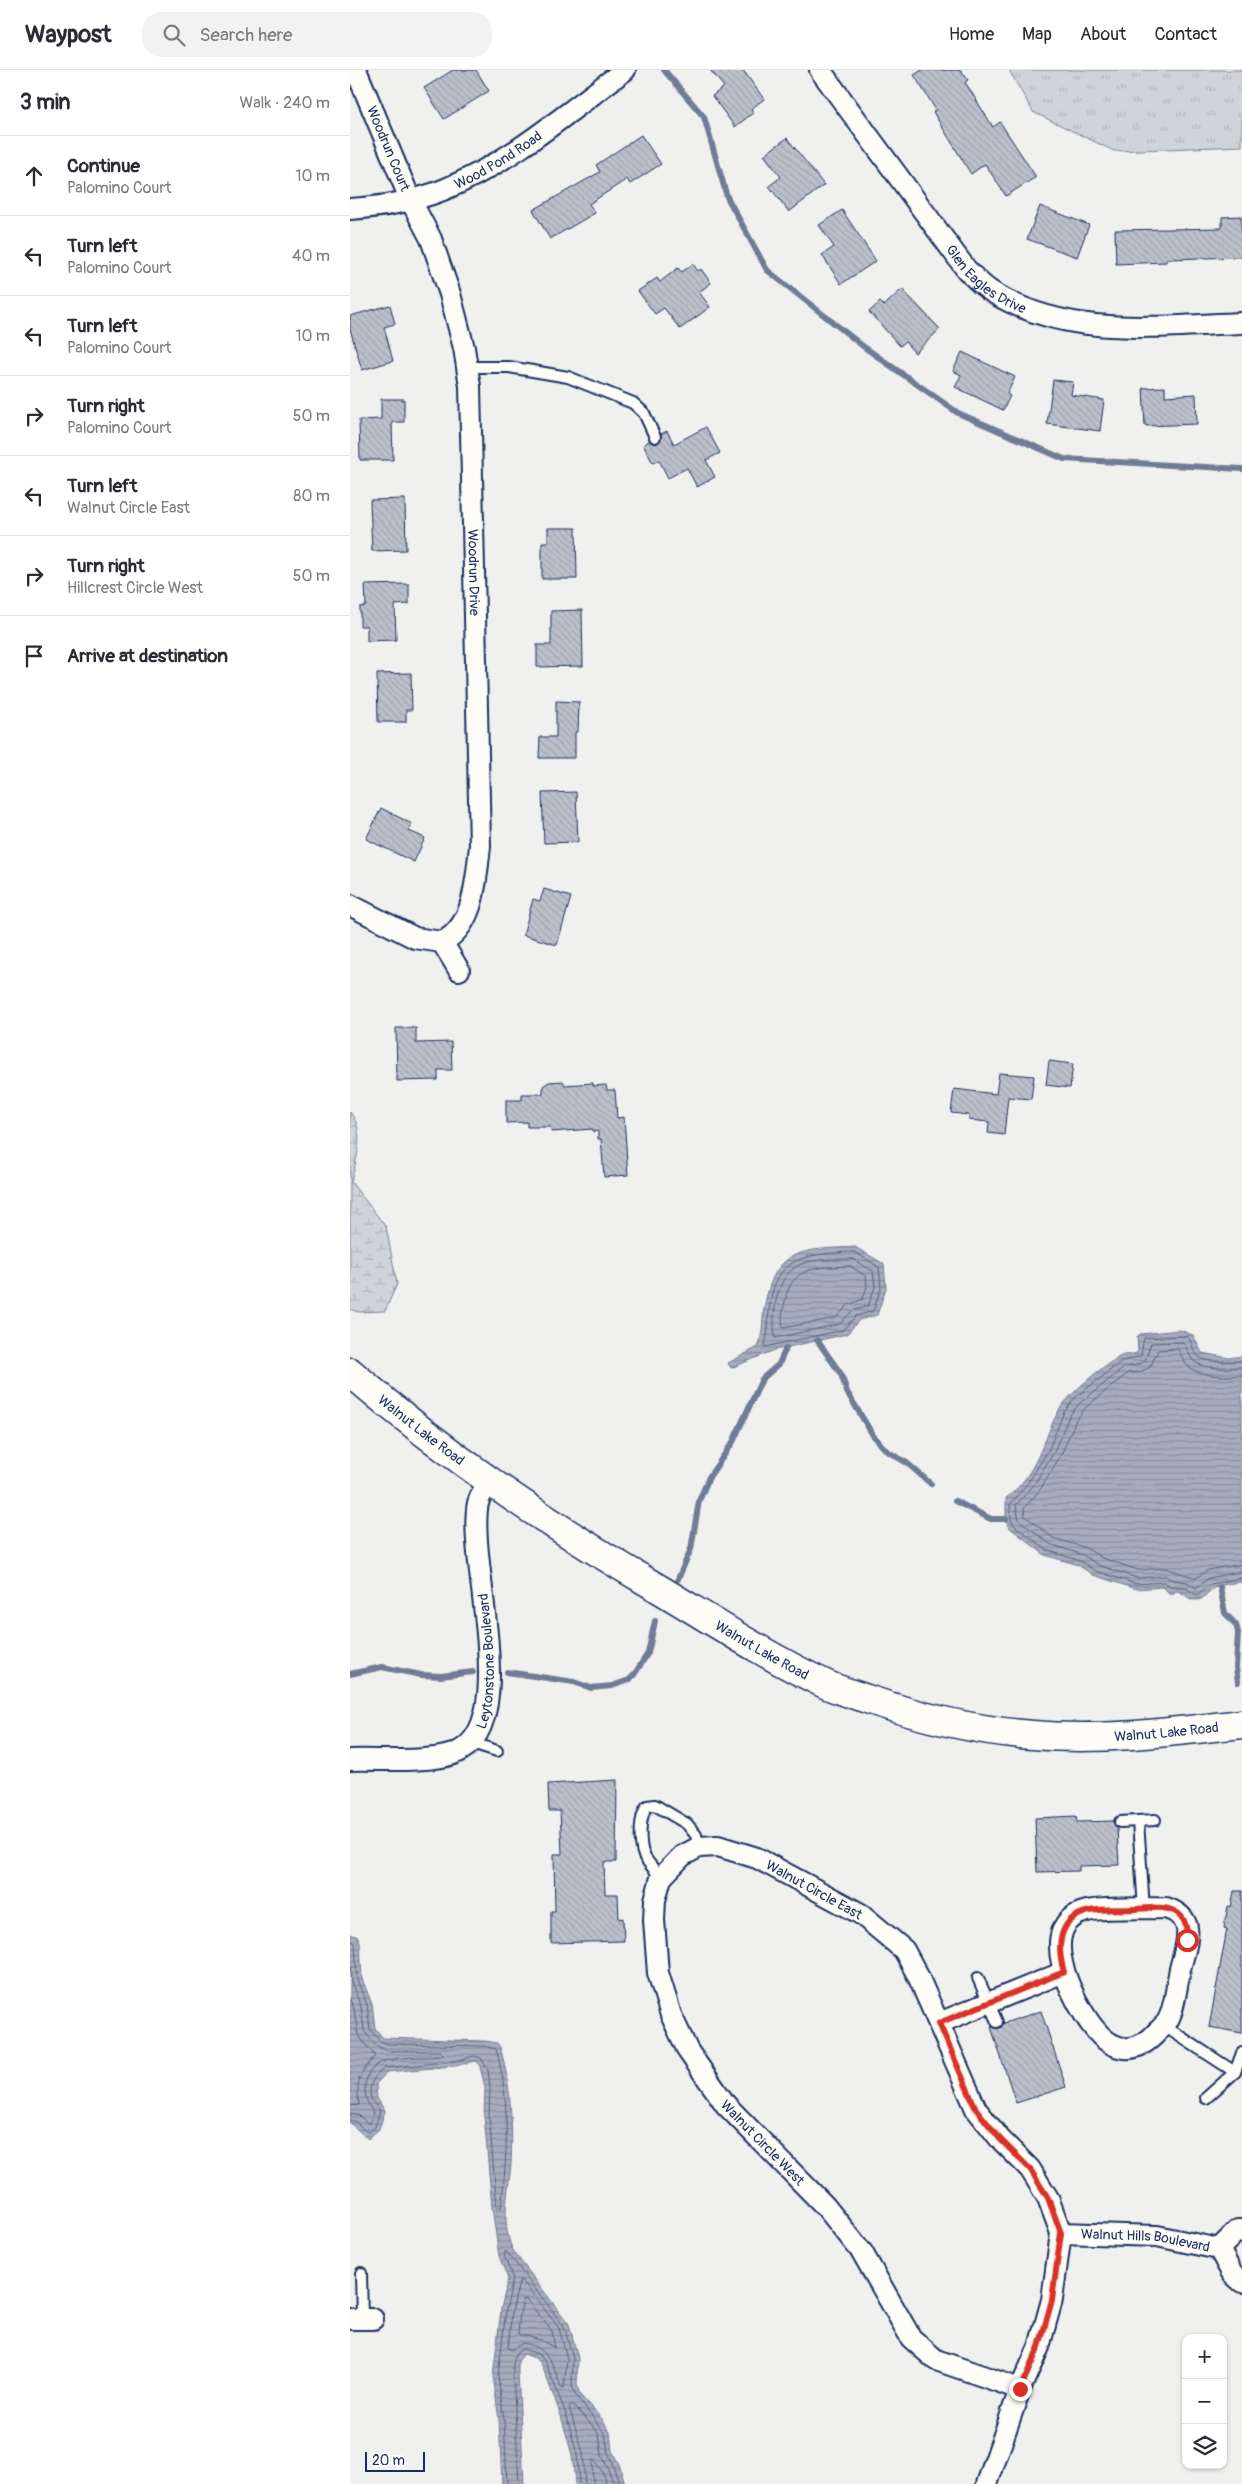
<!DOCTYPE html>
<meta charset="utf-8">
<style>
body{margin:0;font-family:Pangolin,sans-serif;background:#f2f2f3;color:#2b2b33}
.controls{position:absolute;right:15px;bottom:15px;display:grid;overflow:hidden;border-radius:10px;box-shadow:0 1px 4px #0004}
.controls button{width:45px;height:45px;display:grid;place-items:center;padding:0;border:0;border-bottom:1px solid #e1e1e2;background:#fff;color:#2b2b33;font:25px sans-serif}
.scale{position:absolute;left:15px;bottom:12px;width:60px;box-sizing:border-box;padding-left:5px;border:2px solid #1b2f5e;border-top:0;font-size:14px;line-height:18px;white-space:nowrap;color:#1b2f5e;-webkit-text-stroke:4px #fdfcf7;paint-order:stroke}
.stop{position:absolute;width:15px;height:15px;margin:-11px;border:4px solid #d93025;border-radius:50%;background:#fff}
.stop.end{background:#d93025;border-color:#fff;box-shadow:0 1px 5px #0008}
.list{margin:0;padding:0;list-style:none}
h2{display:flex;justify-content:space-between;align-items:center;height:65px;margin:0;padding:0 20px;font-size:21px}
h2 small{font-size:16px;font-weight:400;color:#7c7c81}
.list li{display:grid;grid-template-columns:32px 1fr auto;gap:15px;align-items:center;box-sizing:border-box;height:80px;padding:0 20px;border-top:1px solid #e1e1e2}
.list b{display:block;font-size:19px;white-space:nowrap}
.list p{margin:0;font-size:16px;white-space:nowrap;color:#7c7c81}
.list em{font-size:16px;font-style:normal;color:#7c7c81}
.icon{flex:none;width:28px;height:28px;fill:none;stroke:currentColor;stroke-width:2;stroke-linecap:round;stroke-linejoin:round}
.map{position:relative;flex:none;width:892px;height:2414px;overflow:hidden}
header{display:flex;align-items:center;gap:30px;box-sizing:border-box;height:70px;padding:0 25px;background:#fff;border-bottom:1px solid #e1e1e2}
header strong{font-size:24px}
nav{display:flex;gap:28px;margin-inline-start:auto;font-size:18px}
.search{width:350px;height:45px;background:#f2f2f3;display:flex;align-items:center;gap:12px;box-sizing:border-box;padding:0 18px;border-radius:20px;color:#7c7c81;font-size:19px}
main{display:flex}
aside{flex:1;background:#fff}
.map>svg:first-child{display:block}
.grass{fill:url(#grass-tufts);stroke:#76819b}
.wetland{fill:url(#wetland-marsh);stroke:#76819b}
.water{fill:url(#water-rules);stroke:#6f7b97}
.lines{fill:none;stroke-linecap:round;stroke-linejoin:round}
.shore{stroke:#536184;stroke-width:1}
.stream{stroke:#6f7b97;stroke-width:6}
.building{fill:url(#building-back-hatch);stroke:#1b2f5e}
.lane-casing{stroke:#1b2f5e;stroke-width:14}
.street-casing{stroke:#1b2f5e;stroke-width:24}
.secondary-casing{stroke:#1b2f5e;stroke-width:31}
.lane{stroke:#fdfcf7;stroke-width:10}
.street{stroke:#fdfcf7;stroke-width:20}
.secondary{stroke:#fdfcf7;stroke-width:28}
.route{stroke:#d93025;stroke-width:6}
.labels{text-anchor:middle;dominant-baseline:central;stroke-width:5;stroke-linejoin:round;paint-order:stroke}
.street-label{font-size:14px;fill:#1b2f5e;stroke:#fdfcf7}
</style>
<header>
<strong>Waypost</strong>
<div class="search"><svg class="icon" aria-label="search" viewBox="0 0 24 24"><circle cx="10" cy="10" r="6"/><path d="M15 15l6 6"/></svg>Search here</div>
<nav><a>Home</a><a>Map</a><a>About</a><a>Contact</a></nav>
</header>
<main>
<aside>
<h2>3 min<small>Walk · 240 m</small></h2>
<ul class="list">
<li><svg class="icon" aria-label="ahead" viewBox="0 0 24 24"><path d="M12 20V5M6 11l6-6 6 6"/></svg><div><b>Continue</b><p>Palomino Court</p></div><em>10 m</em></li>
<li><svg class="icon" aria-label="left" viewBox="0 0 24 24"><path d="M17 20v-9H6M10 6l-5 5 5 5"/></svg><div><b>Turn left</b><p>Palomino Court</p></div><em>40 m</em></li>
<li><svg class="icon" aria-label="left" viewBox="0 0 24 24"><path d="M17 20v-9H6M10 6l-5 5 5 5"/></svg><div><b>Turn left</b><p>Palomino Court</p></div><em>10 m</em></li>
<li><svg class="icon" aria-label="right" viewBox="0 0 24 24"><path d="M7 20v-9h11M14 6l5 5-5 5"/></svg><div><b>Turn right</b><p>Palomino Court</p></div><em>50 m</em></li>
<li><svg class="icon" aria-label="left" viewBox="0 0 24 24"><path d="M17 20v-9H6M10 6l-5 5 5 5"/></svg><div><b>Turn left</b><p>Walnut Circle East</p></div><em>80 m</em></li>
<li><svg class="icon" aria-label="right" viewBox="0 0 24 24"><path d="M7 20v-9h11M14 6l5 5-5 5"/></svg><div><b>Turn right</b><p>Hillcrest Circle West</p></div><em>50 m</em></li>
<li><svg class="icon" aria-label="arrive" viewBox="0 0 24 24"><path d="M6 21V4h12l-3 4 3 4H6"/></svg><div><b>Arrive at destination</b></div></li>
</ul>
</aside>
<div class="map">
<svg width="892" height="2414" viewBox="0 0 892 2414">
<defs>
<pattern id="grass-tufts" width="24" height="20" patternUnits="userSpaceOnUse" patternTransform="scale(1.25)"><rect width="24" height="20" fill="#d0d3d8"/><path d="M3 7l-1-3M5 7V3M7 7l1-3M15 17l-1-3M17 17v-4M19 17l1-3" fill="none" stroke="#b2b5bc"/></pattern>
<pattern id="wetland-marsh" width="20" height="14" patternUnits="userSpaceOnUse" patternTransform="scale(1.25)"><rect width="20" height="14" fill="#d0d3d8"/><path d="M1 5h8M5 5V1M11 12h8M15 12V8" fill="none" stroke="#b2b5bc"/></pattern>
<pattern id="water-rules" width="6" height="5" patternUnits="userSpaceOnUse" patternTransform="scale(1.25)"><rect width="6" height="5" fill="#a7adbd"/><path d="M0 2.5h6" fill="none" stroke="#878d9d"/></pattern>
<pattern id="building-back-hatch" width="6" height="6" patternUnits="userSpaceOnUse" patternTransform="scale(1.25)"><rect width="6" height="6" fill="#bbc0ca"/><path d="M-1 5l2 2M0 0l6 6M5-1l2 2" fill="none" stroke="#a0a5b0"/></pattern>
</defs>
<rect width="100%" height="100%" fill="#f0f0ee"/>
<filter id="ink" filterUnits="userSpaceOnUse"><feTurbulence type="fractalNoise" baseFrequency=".02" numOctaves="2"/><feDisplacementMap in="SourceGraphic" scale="10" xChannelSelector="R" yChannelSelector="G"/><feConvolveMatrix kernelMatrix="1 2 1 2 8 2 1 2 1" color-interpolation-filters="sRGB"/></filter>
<g filter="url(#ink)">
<path class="grass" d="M659,0H892V76L764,81L683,42Z"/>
<path class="wetland" d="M0,1042C16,1061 6,1091 1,1112L36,1157L47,1214L35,1241L8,1242L0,1239Z"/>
<g class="water">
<path d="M505,1177L534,1194L536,1218L527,1245L509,1250L497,1264L425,1280L381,1298L378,1293L408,1277C413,1264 412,1253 414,1239C424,1177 452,1180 505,1177Z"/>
<path d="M830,1260L843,1265L852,1283L879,1288L892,1286V1512C883,1513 872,1514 864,1518C856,1522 855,1531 844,1530C837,1529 834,1522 826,1521L821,1525L813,1517L786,1519L743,1505L728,1495L695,1485L660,1458L656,1451V1428C687,1405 692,1371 709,1340C720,1323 751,1297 769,1287C776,1283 782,1286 788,1282L787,1267L790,1264Z"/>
<path d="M0,1864L8,1867L10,1872L12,1909L22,1934L25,1958L33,1968L135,1971L147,1973L150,1977C161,2014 163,2056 161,2095C158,2124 150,2156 164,2182L219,2254L228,2288L227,2315L230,2325L253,2350L260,2362L262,2381L270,2396L275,2414H225L222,2385L211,2346L191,2293L185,2288L174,2284L168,2291V2303L174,2414H152L149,2350L143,2306L151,2239L158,2209L149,2186L142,2138L134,2046L135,2017L129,1993L125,1991L106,1996L37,2002L26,2014L27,2028L35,2041L29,2059L18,2069L0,2053Z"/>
</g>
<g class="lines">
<g class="shore">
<path d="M504,1182L529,1197L531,1218L523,1241L506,1246L493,1260L415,1277C415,1271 418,1265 418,1258C420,1191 442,1184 504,1182Z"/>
<path d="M502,1189L523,1201L525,1217L518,1236L502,1241L490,1254L425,1268C422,1246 425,1212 444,1198C456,1188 487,1189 502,1189Z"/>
<path d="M500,1196L516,1206L517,1216L513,1229L498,1235L486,1248L433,1258C431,1249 433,1240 435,1231C442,1194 470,1198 500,1196Z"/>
<path d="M892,1291C881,1292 852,1294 845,1283C842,1277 842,1270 836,1266L794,1268L791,1286L772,1291L725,1328L714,1342L699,1379L678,1413L660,1434L661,1449L664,1455L697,1480L730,1491L746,1501L786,1514L814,1512L822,1517H834L847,1525L861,1514L892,1508"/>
<path d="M892,1297C879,1299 851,1300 842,1289C838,1284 837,1277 833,1272L801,1273L795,1291L786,1295L775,1297L730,1333L719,1346L704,1382L683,1416L666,1435L669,1450L700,1474L733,1485L748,1495L787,1508L815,1506L823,1510L837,1512L846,1518L859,1508L892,1501"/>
<path d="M892,1305C878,1307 849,1307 838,1296C833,1291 831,1285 828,1279L808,1280L800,1297L790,1302L778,1303L735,1338L726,1350L711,1385L690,1420L674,1438L675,1446L703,1468L736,1478L752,1488L788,1500L815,1498L846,1508L858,1500L892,1494"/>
<path d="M0,1869L5,1873L7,1910L17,1935L20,1959L30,1971L38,1974L134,1976L146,1979C161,2030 157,2087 151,2138H147L139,2046L140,2017L138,2000L131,1988L124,1986L105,1991L35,1998C24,2005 16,2018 22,2031C25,2035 28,2037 30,2041L25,2057L18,2063L5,2051L0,2050"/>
<path d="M0,1887L1,1911L11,1937L14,1961L25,1975L38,1981H90L93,1984L91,1986C76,1988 45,1986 32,1992C11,2002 11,2026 23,2042L20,2053H17L8,2045L0,2044"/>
<path d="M0,1930L4,1939L8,1965L25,1986C9,2006 6,2008 9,2035L0,2036"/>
<path d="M170,2210L175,2214L209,2258L217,2289L214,2318L211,2317C203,2295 199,2277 173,2273L161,2280L158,2278L162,2242Z"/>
<path d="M174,2229L177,2230L202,2261L205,2278L191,2270L168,2264L170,2243Z"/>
<path d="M157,2414L154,2350L148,2306L156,2240L163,2209L154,2185L156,2181L214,2256L223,2288L222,2316L226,2326L255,2363L258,2383L270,2414"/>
<path d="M169,2414L163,2303C163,2293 163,2282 173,2279L188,2284L195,2291L216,2344L227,2384L229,2414"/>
<path d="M235,2414L233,2383L219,2337L222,2334L244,2357L249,2365L252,2385L264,2414"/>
<path d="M243,2414L242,2392L244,2390L253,2403L256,2414"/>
</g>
<g class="stream">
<path d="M314,0L354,47L377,127L417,200L514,277L608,343L714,389L892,399"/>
<path d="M467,1270L491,1304L497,1322L524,1367L537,1381L557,1393L581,1414"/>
<path d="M605,1431L641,1449H656"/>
<path d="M328,1509L341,1479L349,1431L359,1407L383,1372L412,1309L429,1294L436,1278"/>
<path d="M870,1517L875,1543L886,1555L888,1562L886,1598L888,1612"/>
<path d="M157,1602L224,1612L241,1618L262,1616L279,1610L284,1605L298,1583L305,1551"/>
<path d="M0,1604L32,1597L71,1605L91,1606L123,1602"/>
</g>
</g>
<g class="building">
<path d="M103,0H126L139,21L94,49L74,18Z"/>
<path d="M360,0H393L414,29L401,39L404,42L385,57L362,26L374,17Z"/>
<path d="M572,0H611L618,10L615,12L643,57L650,52L686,107L656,126L635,94L621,104L583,42L586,40L564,5Z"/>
<path d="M291,65L311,94L280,114L277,109L239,134L245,143L200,169L183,140L250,102L246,95Z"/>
<path d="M437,68L474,115L439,142L419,116L431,107L414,85Z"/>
<path d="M690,136L739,155L727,187L677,169Z"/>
<path d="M492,140L526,191L491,214L472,185L484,177L469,155Z"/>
<path d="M891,146L892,187L816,189V192L766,194L765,160L872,158V147Z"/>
<path d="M343,194L348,201L351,199L361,213L349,222L360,237L330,259L314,238L305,244L288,221L307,208L310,212L328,198L332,202Z"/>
<path d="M552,219L590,259L565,283L555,272L550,276L519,242L530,232L534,236Z"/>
<path d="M40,235L45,254L34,257L43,291L12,300L0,259V246Z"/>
<path d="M612,282L665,307L657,324L660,326L653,340L605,317L611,305L603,301Z"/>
<path d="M703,310L723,312L721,325L754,330L750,361L697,354Z"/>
<path d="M815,317V326L846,324L847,354L795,356L793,318Z"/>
<path d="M31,329H54V352H42L43,390H10L9,350L31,349Z"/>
<path d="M356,357L370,383L356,390L365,407L347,417L337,398L318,408L309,390L303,393L293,375L299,371L304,374L308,373L311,364L317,361L324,374Z"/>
<path d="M55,429L56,480L22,481L20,430Z"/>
<path d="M198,458H226L227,509H192V472H198Z"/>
<path d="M59,514V534L45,535L46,570L17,571V556H10V537L16,536L15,515Z"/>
<path d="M232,540L233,596L187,597V575H201V541Z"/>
<path d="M61,603L62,640H56V652H28L27,604Z"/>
<path d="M206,631L229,632L228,662H225V688H189L190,667H206Z"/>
<path d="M226,722L228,772L194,773L192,723Z"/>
<path d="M31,738L62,754L59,761L75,768L64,792L16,769Z"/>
<path d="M194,819L221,827L207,875L173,865L183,829L190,831Z"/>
<path d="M46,958H66V973L101,972L102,1000H88V1010L47,1011Z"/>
<path d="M699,991L723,994L720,1018L696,1015Z"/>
<path d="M649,1003L684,1006L681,1029L658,1027L654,1065L638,1063L639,1052L619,1050V1045L601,1043L604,1019L646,1024Z"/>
<path d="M213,1011L215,1015L243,1013V1016L256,1015L257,1020H265L267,1048L274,1047L278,1105L254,1107L251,1069H248V1061L243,1062V1059L201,1062L200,1057H177V1052L156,1053V1030H172V1024H193V1016L199,1012Z"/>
<path d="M267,1710L266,1792H254L255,1824H268L269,1849L273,1848L274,1871L201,1873V1841H205L204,1784H212L210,1741H199L198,1714Z"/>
<path d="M726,1746L727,1752L763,1751L767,1758L769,1795L729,1796V1801L687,1802L685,1748Z"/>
<path d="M884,1821H892V1963L859,1957L877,1859L874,1858L878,1836L881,1837Z"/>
<path d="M691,1941L716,2017L666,2033L641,1957L649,1958L654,1953Z"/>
</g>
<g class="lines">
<defs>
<g id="lane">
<path d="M117,297H159L218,307L283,333L294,343L305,367"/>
<path d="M122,1673L147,1681"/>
<path d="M788,1751L794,1839"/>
<path d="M770,1752L805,1750"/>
<path d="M311,1808C306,1801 298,1793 294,1786C289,1773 289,1747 297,1736L305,1735L337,1754L346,1765L349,1777"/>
<path d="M628,1908L647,1952"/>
<path d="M814,1956L885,2002"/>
<path d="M856,2028L885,2002L892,1983"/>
<path d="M11,2203L12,2249"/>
</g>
<g id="street">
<path id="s1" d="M6,0L60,129L81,169L100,224L114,278L120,316L130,776C126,809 125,856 92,872"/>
<path id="s2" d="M470,0L616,199C624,207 632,216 642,222C717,269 807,256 892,253"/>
<path id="s3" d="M0,139C31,137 65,131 93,120C160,93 218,42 275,0"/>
<path d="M0,835L65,868L92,872"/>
<path d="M92,872L109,900"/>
<path id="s4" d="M0,1690C29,1689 76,1693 103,1684C174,1660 116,1491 128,1433C130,1426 135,1418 138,1412"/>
<path d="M816,1838C825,1841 835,1847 837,1858C839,1871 833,1886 830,1899C827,1912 825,1938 818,1950C816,1954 811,1958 808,1961C786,1986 763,1983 743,1957C723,1931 683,1854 737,1841C757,1837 794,1839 816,1838Z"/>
<path d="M589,1953L714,1902"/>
<path id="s5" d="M711,2163L807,2166L869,2179L882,2203L892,2212"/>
<path d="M869,2179L888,2160H892"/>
<path d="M0,2249H23"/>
<path id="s6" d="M637,2414L670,2319L689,2277L702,2230L711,2163L698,2128L680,2099L650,2069L626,2039L568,1906L554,1880L511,1844L407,1788L368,1776L349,1777L332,1786L311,1808L305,1830L304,1850L308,1903L321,1945L338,1981L376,2035L475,2136L512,2182L561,2268L586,2290L670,2319"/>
</g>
<g id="secondary">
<path id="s7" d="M0,1302C97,1386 196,1453 306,1517C361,1550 416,1586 475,1614C488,1620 503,1624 517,1629C570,1647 627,1661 683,1665C752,1671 823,1662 892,1654"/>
</g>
</defs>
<use href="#lane" class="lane-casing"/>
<use href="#street" class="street-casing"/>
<use href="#secondary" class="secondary-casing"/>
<use href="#lane" class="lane"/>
<use href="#street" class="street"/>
<use href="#secondary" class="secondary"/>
</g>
</g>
<g class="lines" filter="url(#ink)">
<path class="route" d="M670,2319L689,2277L702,2230L711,2163L698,2128L680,2099L650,2069L626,2039L589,1953L714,1902C707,1879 707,1850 736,1842C749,1838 768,1840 782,1839C794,1839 812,1835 824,1841C836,1847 837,1858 837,1870"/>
</g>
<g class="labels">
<g class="street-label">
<text stroke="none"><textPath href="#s1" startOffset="85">Woodrun Court</textPath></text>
<text stroke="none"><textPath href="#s3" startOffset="158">Wood Pond Road</textPath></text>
<text stroke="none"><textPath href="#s2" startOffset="269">Glen Eagles Drive</textPath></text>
<text stroke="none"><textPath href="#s1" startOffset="524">Woodrun Drive</textPath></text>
<text stroke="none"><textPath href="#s7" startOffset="92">Walnut Lake Road</textPath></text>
<text stroke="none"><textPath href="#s7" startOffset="498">Walnut Lake Road</textPath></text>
<text stroke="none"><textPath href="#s4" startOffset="210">Leytonstone Boulevard</textPath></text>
<text stroke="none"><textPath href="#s7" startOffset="918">Walnut Lake Road</textPath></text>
<text transform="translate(464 1820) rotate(29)">Walnut Circle East</text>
<text stroke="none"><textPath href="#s6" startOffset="1172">Walnut Circle West</textPath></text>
<text stroke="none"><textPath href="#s5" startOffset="85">Walnut Hills Boulevard</textPath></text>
</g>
</g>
</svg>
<div class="controls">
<button>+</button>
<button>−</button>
<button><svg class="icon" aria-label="layers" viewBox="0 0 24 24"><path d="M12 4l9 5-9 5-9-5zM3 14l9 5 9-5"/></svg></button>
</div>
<div class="scale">20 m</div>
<div class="stop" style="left:837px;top:1870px"></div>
<div class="stop end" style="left:670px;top:2319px"></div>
</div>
</main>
